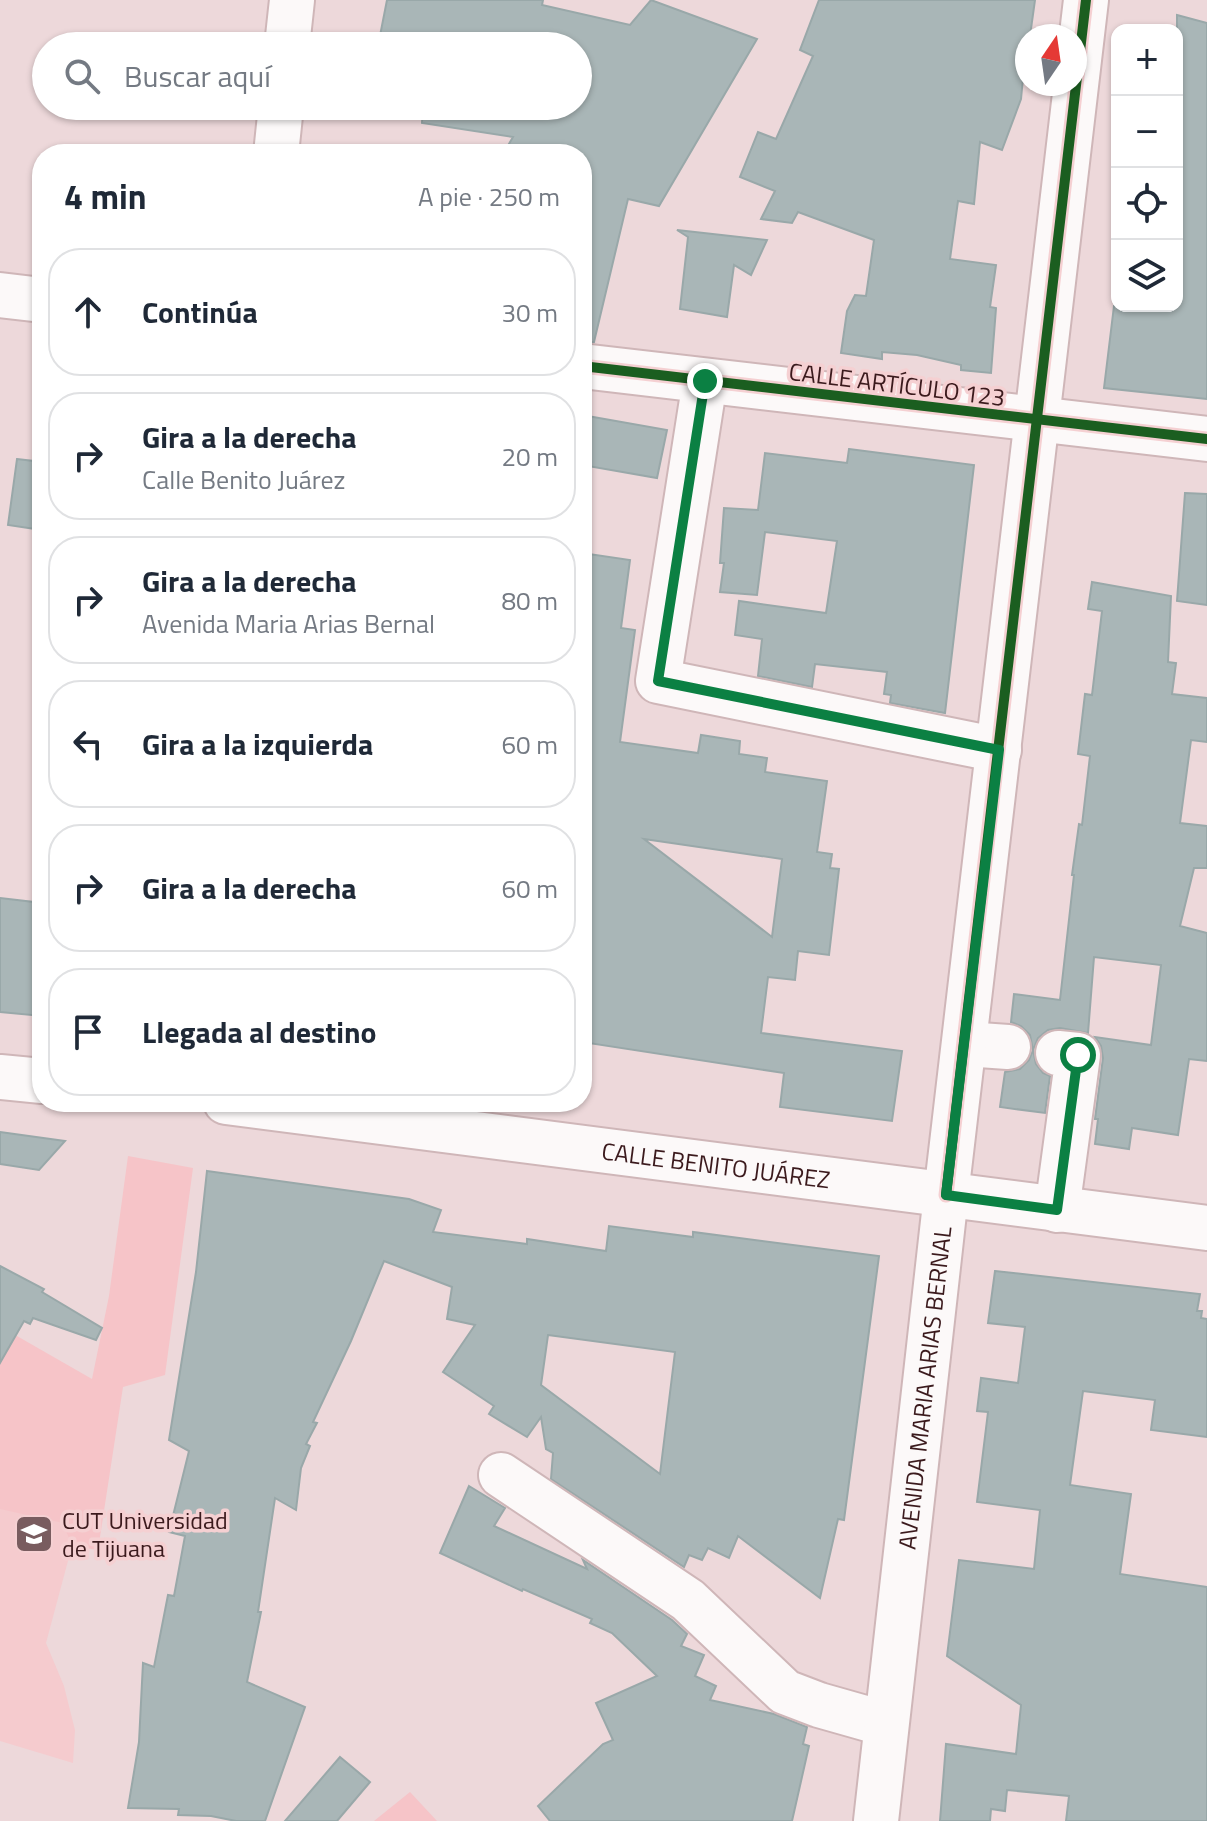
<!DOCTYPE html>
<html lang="es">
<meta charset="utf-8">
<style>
body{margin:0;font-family:"Titillium Web",sans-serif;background:#f2f2f3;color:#1f2937}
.controls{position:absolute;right:24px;top:24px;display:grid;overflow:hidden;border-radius:16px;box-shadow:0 2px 6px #0004}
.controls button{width:72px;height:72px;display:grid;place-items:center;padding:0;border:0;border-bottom:2px solid #e0e1e3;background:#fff;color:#1f2937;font:40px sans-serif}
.compass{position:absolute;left:1015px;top:24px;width:72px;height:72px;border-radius:50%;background:#fff;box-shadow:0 2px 6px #0004;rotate:13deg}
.stop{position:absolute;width:24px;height:24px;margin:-18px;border:6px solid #0b8043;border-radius:50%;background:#fff}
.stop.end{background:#0b8043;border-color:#fff;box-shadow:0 2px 8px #0008}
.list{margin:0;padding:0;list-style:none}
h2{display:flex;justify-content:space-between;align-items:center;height:104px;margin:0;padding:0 32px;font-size:34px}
h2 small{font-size:26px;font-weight:400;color:#747a83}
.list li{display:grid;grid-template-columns:52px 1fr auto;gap:24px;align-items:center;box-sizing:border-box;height:128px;margin:0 16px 16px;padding:0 16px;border:2px solid #e0e1e3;border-radius:32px}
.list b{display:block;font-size:30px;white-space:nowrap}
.list p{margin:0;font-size:26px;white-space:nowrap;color:#747a83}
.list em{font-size:26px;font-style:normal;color:#747a83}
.icon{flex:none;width:44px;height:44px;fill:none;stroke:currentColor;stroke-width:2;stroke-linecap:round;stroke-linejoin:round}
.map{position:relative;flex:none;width:1207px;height:1821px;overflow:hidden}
.search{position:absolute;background:#fff;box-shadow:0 2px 6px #0004;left:32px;top:32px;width:560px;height:88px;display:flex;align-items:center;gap:20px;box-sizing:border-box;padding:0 28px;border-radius:44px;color:#747a83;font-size:30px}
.panel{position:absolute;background:#fff;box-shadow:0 2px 6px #0004;left:32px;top:144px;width:560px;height:968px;border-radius:32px}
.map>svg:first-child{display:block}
.built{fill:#f5cbce}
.green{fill:#f6c4c8}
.building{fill:#a9b6b7;stroke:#99a8a9;stroke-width:2;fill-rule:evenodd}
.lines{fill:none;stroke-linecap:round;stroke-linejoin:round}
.minor-casing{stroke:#cfb6b8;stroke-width:48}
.major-casing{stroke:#cfb6b8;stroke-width:48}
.minor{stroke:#fcf9f9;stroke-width:44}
.major{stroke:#fcf9f9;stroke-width:44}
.cycleway-casing{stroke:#f5d0d2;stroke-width:15}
.cycleway{stroke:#1b5e20;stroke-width:10}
.route{stroke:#0b8043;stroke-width:10}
.labels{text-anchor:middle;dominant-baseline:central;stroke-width:7;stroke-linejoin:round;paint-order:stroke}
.street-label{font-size:24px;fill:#3b1a1d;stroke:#f5d0d2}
.poi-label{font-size:24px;fill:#3b1a1d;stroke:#f5d0d2;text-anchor:start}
</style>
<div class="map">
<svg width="1207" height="1821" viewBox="0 0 1207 1821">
<rect width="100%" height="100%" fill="#edd8da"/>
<path class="built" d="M0,1326L72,1546L46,1643L64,1686L75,1730L73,1763L0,1741Z"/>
<g class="green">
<path d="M128,1156L193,1168L165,1375L123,1387L98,1550L72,1546L63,1523L0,1509V1343L3,1328L92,1379L109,1296Z"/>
<path d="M410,1792L437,1821H374Z"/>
</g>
<g class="building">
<path d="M387,0H543L542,5L630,25L651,0L757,39L659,206L628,199L594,342H582V154H503L513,137L422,123L423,106H578V46H500L462,37L460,46H378Z"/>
<path d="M819,0H1035L1030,36H1027L1021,99L1002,150L980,142L974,204L958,201L950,259L996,265L990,307L996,308L991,373L961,370V365L917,355L882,352V359L841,353L847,311L855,295L866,296L874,240L798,212L792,223L761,219L775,191L740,177L758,132L776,139L813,56L800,50Z"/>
<path d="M1177,15L1207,23V399L1104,388L1114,306H1177Z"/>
<path d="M677,230L767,240L751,275L734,265L727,317L680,309L688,237Z"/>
<path d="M582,415L667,430L657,478L582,465Z"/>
<path d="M849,449L974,465L945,713L890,703L891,695L884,694L887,672L815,664L812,687L758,676L762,639L735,635L739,601L826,613L837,541L765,532L757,595L720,592L724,563H720L724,508L758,510L765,453L847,463Z"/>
<path d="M17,459L42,462V530L8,525Z"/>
<path d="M1185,493L1207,494V605L1177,601Z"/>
<path d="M582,553L630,560L621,628L635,630L620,742L698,753L701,735L740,741L739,754L767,758L765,772L827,781L817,852L832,854L830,868L839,869L829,955L798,951L795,980L768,977L761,1033L902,1051L892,1121L780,1107L784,1073L582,1042ZM644,839L782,859L772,937Z"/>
<path d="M1092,582L1171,596L1168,662L1176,663L1172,694L1207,698V742L1191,740L1180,823L1207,826V868H1194L1180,926L1207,933V1061L1189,1059L1178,1135L1132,1128L1129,1149L1095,1144L1098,1119H1095L1103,1058L1101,1046L1095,1037L1151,1045L1161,965L1094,957L1088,1033L1060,1028L1048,1030L1038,1038L1033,1050L1036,1064L1043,1073L1050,1076L1045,1113L1000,1107L1005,1072L1020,1069L1029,1060L1033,1050L1030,1035L1021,1026L1011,1022L1014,994L1060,1000L1074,875H1072L1079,824L1082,825L1090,756L1078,754L1085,694L1092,695L1102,611L1088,609Z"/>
<path d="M0,898L42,903V1016L0,1012Z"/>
<path d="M0,1132L65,1141L39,1170L0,1164Z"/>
<path d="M207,1171L409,1199L441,1210L433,1232L527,1244V1239L606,1251L609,1226L693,1237V1232L879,1256L844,1520L838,1519L820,1598L738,1536L729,1558L708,1548L702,1560L689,1555L684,1567L551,1479L553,1453L546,1449L541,1417L527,1437L489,1414L494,1406L443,1372L475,1325L447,1319L452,1287L384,1261L351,1341L313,1422L317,1423L306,1444L310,1446L301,1468L296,1510L275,1498L258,1612H261L247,1682L305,1707L265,1821H236L211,1816L178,1815L179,1809L128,1808L139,1742L143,1663L154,1667L168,1595L174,1596L185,1536L169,1532L189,1451L169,1440L196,1272ZM548,1335L675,1352L660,1474L541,1385Z"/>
<path d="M0,1266L44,1289L42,1292L102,1328L96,1340L33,1318L30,1324L24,1321L0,1363Z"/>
<path d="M995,1271L1200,1294L1197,1311H1202L1201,1318L1207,1319V1437L1151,1430L1155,1400L1083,1391L1070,1485L1131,1494L1120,1574L1207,1587V1821H1066L1069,1796L1007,1790L1005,1811L991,1809L990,1821H940L946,1744L1016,1754L1021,1705L947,1656L959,1560L1034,1569L1040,1510L977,1502L988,1412L977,1411L981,1378L1018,1383L1025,1327L988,1323Z"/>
<path d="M469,1486L505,1508L494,1526L587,1569L583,1560L672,1620L687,1634L681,1646L704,1655L695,1676L716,1686L710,1700L774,1714L807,1727L803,1744L809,1746L792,1821H550L538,1806L603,1744L613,1740L596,1703L657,1676L612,1633L590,1623L592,1619L523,1589L522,1591L440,1553Z"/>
<path d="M340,1757L370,1782L337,1821H285Z"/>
</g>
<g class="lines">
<defs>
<g id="minor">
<path d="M287,46L292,0"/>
<path d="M276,154L281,106"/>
<path d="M0,295L42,300"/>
<path d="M582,366L1207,439"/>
<path d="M705,381L658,681L999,750"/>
<path d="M965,1044L1008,1047"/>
<path d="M946,1195L1086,0"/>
<path d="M1057,1210L1078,1055L1058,1053"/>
<path d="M501,1475L688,1600L785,1692L819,1705L886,1724"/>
</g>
<g id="major">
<path d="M0,1077L42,1081"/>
<path id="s1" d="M226,1102L1207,1228"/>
<path id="s2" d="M876,1821L946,1195"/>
</g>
</defs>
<use href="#minor" class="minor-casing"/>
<use href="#major" class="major-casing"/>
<use href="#minor" class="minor"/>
<use href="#major" class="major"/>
<defs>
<g id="cycleway">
<path d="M582,366L1207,439"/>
<path d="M946,1195L1086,0"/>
</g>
</defs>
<use href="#cycleway" class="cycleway-casing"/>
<use href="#cycleway" class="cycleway"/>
</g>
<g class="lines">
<path class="route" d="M705,381L658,681L999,750L946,1195L1057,1210L1078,1055"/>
</g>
<defs>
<symbol id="university-square" viewBox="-11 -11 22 22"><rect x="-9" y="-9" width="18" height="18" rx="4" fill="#795c5f" stroke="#f5d0d2"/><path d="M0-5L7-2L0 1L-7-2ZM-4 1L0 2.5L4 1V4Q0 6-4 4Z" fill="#fff"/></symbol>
</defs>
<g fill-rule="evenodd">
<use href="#university-square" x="12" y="1512" width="44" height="44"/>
</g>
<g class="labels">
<g class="street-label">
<text transform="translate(897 384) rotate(7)">CALLE ARTÍCULO 123</text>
<text stroke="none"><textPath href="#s1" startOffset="494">CALLE BENITO JUÁREZ</textPath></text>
<text stroke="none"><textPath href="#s2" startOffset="436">AVENIDA MARIA ARIAS BERNAL</textPath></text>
</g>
<g class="poi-label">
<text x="62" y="1520">CUT Universidad<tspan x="62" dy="28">de Tijuana</tspan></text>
</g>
</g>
</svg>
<div class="controls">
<button>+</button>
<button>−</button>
<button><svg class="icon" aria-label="locate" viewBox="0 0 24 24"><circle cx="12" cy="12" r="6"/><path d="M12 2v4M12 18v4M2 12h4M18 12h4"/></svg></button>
<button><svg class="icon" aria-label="layers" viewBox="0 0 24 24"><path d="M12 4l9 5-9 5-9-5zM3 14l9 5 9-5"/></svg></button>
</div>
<svg class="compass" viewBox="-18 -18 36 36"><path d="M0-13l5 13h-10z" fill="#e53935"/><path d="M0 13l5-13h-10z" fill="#747a83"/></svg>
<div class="stop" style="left:1078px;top:1055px"></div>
<div class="stop end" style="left:705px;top:381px"></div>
<div class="search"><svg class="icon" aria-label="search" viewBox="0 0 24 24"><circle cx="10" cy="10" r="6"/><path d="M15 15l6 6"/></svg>Buscar aquí</div>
<section class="panel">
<h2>4 min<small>A pie · 250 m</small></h2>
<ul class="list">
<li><svg class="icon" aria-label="ahead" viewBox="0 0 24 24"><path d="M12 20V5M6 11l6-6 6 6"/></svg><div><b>Continúa</b></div><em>30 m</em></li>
<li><svg class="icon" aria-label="right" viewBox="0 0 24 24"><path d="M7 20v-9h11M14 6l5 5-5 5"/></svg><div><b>Gira a la derecha</b><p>Calle Benito Juárez</p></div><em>20 m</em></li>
<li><svg class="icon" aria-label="right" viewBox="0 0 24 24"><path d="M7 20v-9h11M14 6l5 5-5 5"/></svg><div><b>Gira a la derecha</b><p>Avenida Maria Arias Bernal</p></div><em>80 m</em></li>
<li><svg class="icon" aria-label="left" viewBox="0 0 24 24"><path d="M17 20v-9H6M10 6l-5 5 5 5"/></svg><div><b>Gira a la izquierda</b></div><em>60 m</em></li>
<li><svg class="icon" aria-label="right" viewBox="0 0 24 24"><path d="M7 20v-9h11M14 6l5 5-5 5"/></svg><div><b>Gira a la derecha</b></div><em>60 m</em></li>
<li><svg class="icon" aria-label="arrive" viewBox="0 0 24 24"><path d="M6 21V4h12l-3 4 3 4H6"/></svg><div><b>Llegada al destino</b></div></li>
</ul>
</section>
</div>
